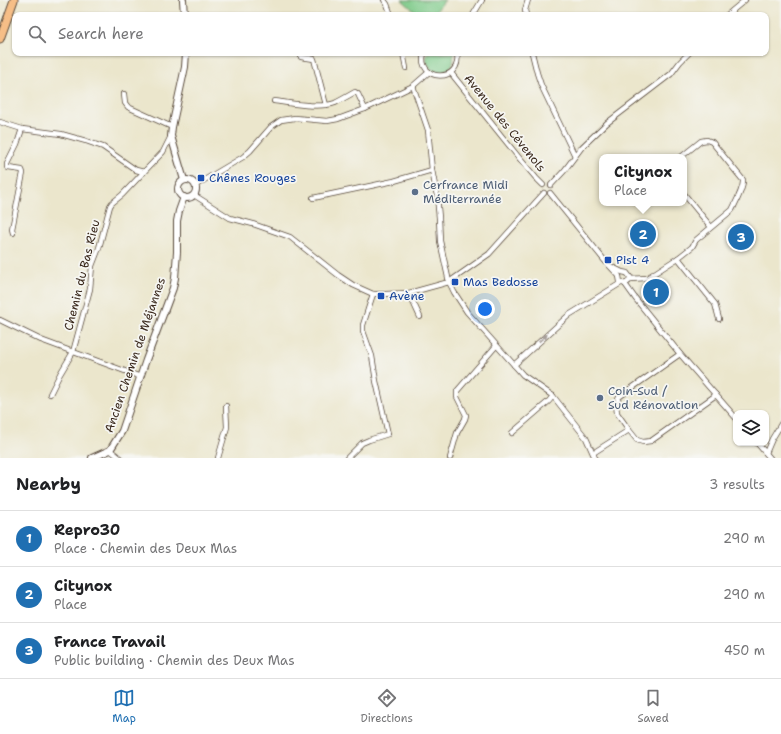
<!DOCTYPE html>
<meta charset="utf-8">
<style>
body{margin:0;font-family:"Shantell Sans",sans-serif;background:#f6f6f6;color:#202124}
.controls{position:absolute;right:12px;bottom:12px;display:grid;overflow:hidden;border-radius:8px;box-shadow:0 1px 3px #0004}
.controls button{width:36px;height:36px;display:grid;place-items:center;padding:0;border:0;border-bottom:1px solid #e0e0e0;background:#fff;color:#202124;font:20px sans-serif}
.you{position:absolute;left:485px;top:309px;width:14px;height:14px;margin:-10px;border:3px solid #fff;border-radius:50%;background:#1a73e8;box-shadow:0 0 0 6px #1a73e833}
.badge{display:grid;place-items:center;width:26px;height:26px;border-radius:50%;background:#1f6fb2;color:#fff;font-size:13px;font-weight:700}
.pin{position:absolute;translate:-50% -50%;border:2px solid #fff;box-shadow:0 1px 4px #0006}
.popup{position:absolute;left:599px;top:154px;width:88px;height:52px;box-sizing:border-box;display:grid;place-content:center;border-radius:8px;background:#fff;filter:drop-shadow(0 1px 3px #0005);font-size:13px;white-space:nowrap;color:#757577}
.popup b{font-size:15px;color:#202124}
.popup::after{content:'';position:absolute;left:50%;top:100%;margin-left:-8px;border:8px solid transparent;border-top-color:#fff}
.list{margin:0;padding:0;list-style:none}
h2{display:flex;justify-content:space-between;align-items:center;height:52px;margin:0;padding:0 16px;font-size:17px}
h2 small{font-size:13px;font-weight:400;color:#757577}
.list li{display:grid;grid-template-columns:26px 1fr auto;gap:12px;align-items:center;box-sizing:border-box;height:56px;padding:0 16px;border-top:1px solid #e0e0e0}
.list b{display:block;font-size:15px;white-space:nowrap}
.list p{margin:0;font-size:13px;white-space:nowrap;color:#757577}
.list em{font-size:13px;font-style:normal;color:#757577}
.icon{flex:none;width:22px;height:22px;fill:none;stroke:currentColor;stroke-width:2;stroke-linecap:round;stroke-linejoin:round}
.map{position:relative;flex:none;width:781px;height:458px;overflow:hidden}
.search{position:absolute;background:#fff;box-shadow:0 1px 3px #0004;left:12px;right:12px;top:12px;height:44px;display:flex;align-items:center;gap:10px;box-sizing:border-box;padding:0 14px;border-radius:8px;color:#757577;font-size:15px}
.sheet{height:220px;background:#fff}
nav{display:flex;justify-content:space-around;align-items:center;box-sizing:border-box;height:56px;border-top:1px solid #e0e0e0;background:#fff;font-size:11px;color:#757577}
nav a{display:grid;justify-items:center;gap:2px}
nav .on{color:#1f6fb2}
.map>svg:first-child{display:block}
.green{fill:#7eca89;stroke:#5c7a54}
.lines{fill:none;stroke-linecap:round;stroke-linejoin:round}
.minor-casing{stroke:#554638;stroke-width:6}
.tertiary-casing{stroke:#554638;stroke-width:8}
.primary-casing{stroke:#554638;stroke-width:9}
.minor{stroke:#fff;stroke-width:4.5}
.tertiary{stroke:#fff;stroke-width:6}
.primary{stroke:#f6be87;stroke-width:7}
.oneway{fill:#a79f9a}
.transit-dot{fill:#1a4fb4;stroke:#f6f6f2;stroke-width:1.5}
.service-dot{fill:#5c6f8a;stroke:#f6f6f2;stroke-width:1.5}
.labels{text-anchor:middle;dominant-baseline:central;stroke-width:3.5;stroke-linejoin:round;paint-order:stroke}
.street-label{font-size:12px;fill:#3b2a1e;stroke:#f6f6f2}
.transit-label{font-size:12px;fill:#164399;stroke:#f6f6f2;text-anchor:start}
.service-label{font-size:12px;fill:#4e5e75;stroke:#f6f6f2;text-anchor:start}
</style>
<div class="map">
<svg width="781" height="458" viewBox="0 0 781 458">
<rect width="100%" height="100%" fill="#f6f6f2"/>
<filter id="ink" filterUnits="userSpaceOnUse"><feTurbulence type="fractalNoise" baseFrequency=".025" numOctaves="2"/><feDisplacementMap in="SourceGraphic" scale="8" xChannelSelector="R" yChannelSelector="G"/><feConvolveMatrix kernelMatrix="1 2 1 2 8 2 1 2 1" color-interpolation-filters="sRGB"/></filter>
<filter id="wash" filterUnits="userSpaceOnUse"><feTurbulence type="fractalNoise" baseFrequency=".012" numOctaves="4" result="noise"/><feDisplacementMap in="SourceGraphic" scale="16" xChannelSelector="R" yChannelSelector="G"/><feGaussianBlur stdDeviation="0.9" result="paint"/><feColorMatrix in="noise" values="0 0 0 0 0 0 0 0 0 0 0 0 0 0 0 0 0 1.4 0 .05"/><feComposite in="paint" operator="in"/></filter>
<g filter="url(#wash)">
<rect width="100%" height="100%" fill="#ebe6cc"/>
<g class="green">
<path d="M402,0H445L433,15H419Z"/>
<path d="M427,53H453C459,79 421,78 427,53Z"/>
</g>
</g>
<g filter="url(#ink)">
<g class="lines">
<defs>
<g id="minor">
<path d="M384,0L387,4L391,15"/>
<path d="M473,15L482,0"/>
<path d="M526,15L525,10L528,0"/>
<path d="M727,15L745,0"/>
<path d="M403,53L406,68"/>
<path d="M424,53C416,82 463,84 457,53"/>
<path d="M532,53L537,73L541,85L575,156"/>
<path d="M301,57L314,59L326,105"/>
<path d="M451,73L520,159L536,178L543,185"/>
<path d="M413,86L428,130L432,170L437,196L439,218L440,241L449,282L454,292L467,312L523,375L553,396L586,438L595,458"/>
<path d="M124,94L125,103L128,107L172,127"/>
<path d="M274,101C291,103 319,109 335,103C341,100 348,96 355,92L358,94L365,109"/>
<path d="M0,122L22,129L61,134L86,141L103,147L136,170L144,172"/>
<path d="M196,185L243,157L250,151L271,127L281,120L295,118L327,121L338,119L365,109L413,86L429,72"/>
<path d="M551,185L564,171L582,147L607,123L671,74L680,62L689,53"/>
<path d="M550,193L605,261L619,276L620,282L625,284L629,281L630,277L627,273L622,272L610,266"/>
<path d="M684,194L711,227"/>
<path d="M194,195L230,218L253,224L290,237L338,275L353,285L373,294H385L409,293L449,282L489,254L544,193"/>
<path d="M313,198L394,181L432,170"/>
<path d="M13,233L12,229L23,173L22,170L8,168L7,167V164L17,144L22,129"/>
<path d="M678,258L715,304L719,319"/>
<path d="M630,279L647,278L678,258L692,247L696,240L732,210C736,202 744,188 743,180L712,142L707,140L701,141L681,157"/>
<path d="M625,284L635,298L680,354L736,418"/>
<path d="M409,293L420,317"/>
<path d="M0,320L41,340L141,377"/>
<path d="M680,354L619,397L616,405L617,413L629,430L637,440L643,442L651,441L716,395"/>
<path d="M514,365L569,315L621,283"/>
<path d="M50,394L60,374L73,352L90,289L92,266L99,248L110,206L112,203L122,195L140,176L163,152L171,136"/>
<path d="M512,433L549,401L553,396"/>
<path d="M757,443L770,458"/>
<path d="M110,450L120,458"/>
<path d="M593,453L629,430"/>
<path d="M766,453L772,439L781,424"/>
<path d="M218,458L227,427L226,406"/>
<path d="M347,458L362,443L369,440L388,434L376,381L372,356L363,331V325L373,294"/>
<path d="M450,458L457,433L465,419L466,415L457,397V391L496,346"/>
</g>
<g id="tertiary">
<path d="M183,0L184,15"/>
<circle cx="187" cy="189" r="9"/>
<path d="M184,180L171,136L172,127L185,67L186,53"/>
<path d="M92,458L110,450L122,431L146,360L173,288L175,278L177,252V221L179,211L184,197"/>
</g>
<path id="primary" d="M0,39L14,0"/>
</defs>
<use href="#minor" class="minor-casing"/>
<use href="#tertiary" class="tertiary-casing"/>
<use href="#primary" class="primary-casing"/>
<use href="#minor" class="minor"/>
<use href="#tertiary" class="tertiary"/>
<use href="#primary" class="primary"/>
</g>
<defs><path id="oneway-solid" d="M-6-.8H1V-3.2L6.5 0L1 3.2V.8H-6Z"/></defs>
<use class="oneway" href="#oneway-solid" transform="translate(543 338) rotate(-42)"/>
</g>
<g class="transit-dot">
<rect x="197" y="174" width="8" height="8" rx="2"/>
<rect x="604" y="256" width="8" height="8" rx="2"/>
<rect x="451" y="278" width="8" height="8" rx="2"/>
<rect x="377" y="292" width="8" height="8" rx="2"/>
</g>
<g class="service-dot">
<circle cx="415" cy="192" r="4"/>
<circle cx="600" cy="398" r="4"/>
</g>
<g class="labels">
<g class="street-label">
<text transform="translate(505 123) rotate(51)">Avenue des Cévenols</text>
<text transform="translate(82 275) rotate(-76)">Chemin du Bas Rieu</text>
<text transform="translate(135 355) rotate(-71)">Ancien Chemin de Méjannes</text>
</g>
<g class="transit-label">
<text x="209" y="178">Chênes Rouges</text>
<text x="616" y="260">Pist 4</text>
<text x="463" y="282">Mas Bedosse</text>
<text x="389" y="296">Avène</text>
</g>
<g class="service-label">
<text x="423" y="185">Cerfrance Midi<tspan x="423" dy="14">Méditerranée</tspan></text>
<text x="608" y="391">Coin-Sud /<tspan x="608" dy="14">Sud Rénovation</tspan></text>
</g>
</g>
</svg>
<div class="controls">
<button><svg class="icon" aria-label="layers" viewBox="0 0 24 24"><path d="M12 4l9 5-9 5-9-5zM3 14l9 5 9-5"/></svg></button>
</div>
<div class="you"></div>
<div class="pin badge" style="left:656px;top:292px">1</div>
<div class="pin badge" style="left:643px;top:234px">2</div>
<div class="popup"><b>Citynox</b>Place</div>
<div class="pin badge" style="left:741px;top:237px">3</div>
<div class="search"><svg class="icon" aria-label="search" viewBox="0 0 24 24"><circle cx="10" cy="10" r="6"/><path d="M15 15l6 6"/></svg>Search here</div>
</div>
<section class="sheet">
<h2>Nearby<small>3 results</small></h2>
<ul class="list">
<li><span class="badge">1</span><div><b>Repro30</b><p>Place · Chemin des Deux Mas</p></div><em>290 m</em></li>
<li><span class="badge">2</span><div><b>Citynox</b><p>Place</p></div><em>290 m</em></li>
<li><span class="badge">3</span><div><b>France Travail</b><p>Public building · Chemin des Deux Mas</p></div><em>450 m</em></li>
</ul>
</section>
<nav>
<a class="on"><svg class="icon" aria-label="map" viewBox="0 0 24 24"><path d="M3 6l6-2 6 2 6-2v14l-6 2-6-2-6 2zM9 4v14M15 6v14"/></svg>Map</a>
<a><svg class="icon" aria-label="directions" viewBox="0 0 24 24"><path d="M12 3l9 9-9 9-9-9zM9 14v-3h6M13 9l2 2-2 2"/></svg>Directions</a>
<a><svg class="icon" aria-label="saved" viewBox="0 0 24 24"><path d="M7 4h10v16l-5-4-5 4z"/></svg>Saved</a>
</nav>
